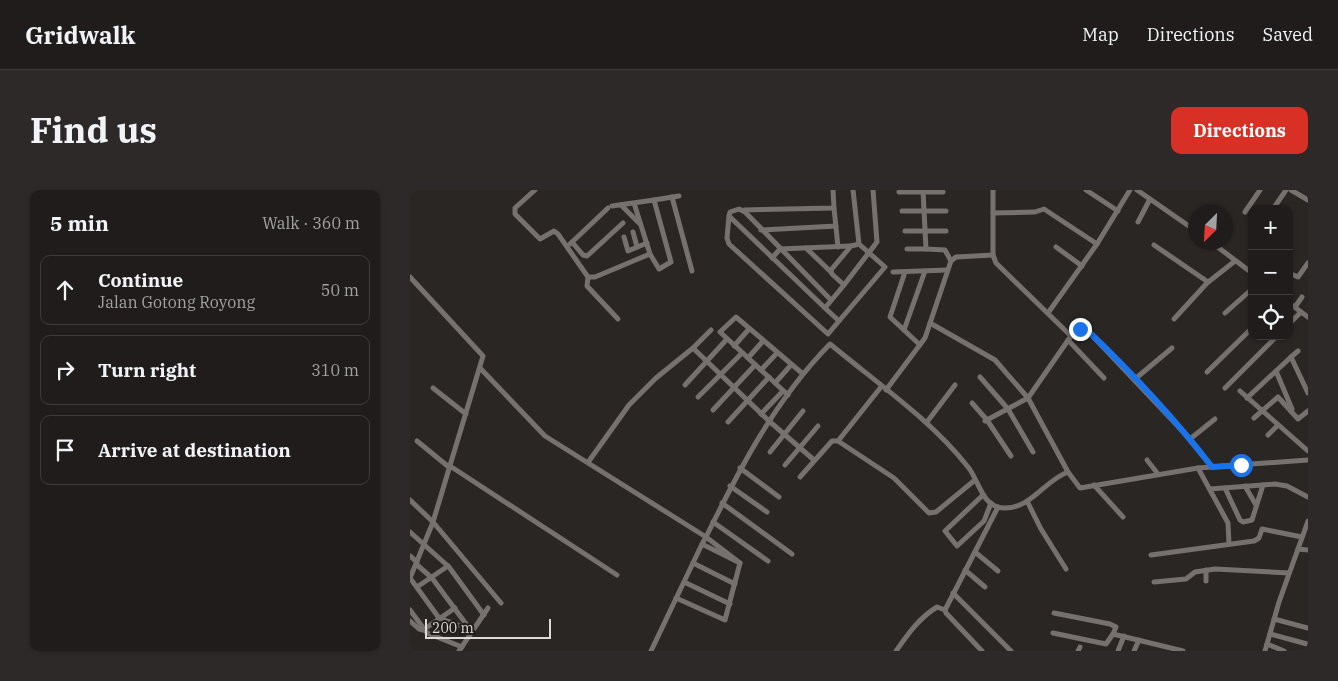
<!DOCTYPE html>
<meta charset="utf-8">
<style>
body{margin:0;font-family:"IBM Plex Serif",serif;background:#2d2928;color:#f1f3f6}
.controls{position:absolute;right:15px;top:15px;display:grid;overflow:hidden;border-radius:10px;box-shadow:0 1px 4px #0004}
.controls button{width:45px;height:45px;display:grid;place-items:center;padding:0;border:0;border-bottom:1px solid #3d3a3a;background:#201c1b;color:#f1f3f6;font:25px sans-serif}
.compass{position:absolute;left:778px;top:15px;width:45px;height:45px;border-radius:50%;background:#201c1b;box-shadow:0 1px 4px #0004;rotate:204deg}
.scale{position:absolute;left:15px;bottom:12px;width:126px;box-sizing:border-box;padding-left:5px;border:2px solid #dddad9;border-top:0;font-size:14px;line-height:18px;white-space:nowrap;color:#dddad9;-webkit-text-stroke:4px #211d1a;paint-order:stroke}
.stop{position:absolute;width:15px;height:15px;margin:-11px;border:4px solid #1a73e8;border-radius:50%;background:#fff}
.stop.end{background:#1a73e8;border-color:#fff;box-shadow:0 1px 5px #0008}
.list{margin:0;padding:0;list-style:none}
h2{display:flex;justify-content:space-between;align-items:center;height:65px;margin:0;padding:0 20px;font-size:21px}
h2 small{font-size:16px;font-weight:400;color:#a2a1a3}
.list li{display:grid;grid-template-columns:32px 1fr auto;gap:15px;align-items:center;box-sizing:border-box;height:70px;margin:0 10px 10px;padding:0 10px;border:1px solid #3d3a3a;border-radius:10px}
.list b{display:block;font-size:19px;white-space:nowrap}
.list p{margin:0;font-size:16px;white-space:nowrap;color:#a2a1a3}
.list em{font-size:16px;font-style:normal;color:#a2a1a3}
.icon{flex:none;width:28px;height:28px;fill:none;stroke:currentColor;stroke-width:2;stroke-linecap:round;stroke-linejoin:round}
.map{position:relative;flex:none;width:898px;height:461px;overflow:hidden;border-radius:10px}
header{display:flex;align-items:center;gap:30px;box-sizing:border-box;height:70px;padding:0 25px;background:#201c1b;border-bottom:1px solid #3d3a3a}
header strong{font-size:24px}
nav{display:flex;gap:28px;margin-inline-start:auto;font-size:18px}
.intro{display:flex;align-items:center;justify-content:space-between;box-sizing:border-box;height:120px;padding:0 30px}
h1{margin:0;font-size:35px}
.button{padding:12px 22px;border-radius:10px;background:#d93025;color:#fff;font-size:18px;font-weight:700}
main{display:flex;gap:30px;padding:0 30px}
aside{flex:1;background:#201c1b;border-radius:10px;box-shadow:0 1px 4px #0004}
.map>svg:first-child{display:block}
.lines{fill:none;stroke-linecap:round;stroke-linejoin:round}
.minor{stroke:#76706e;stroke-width:5}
.route{stroke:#1a73e8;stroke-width:6}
</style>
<header>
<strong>Gridwalk</strong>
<nav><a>Map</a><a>Directions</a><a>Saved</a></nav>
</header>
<div class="intro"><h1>Find us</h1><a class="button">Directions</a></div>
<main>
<aside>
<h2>5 min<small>Walk · 360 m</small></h2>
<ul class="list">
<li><svg class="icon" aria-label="ahead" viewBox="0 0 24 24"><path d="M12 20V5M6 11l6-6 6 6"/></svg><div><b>Continue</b><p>Jalan Gotong Royong</p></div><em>50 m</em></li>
<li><svg class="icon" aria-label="right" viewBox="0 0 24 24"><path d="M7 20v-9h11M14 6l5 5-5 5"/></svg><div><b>Turn right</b></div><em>310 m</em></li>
<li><svg class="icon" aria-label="arrive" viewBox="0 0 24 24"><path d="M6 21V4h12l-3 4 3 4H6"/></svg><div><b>Arrive at destination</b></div></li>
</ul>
</aside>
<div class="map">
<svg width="898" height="461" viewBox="0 0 898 461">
<rect width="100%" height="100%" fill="#2a2624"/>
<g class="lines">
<g class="minor">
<path d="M125,0L105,18V24L130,49L144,41L148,44L178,87H185L240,64"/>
<path d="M513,0L516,59L535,60L541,71"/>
<path d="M676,0L708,21"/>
<path d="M727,0L786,41"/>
<path d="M881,0L898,10"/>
<path d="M489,2H533"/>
<path d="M262,7L282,81"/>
<path d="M244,10L269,6"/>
<path d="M211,15L229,33"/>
<path d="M202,16C216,14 230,12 244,10L261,72L249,79L240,64L224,13"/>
<path d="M424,18L428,57"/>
<path d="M863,19L876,0"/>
<path d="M334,20L424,18L423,0"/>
<path d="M492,21H536"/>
<path d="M835,22L850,0"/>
<path d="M583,23L625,22L634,19L687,54"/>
<path d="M319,26L317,48L319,54L418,144L429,131L415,118L434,95L422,84L421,80L441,56L449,54L443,0"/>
<path d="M728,32L740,9"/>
<path d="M351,40L426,36"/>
<path d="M495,41H536"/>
<path d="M223,42L227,57"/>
<path d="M214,47L218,61L237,53"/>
<path d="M162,52L173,65L177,66L213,33"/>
<path d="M801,52L842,83"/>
<path d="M160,54L198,18"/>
<path d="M744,55L798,92"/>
<path d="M646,57L672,76"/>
<path d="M396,58L421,82"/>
<path d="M497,59H516"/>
<path d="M362,68L370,59L440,56"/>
<path d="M483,82L537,80"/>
<path d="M495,82L480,127L510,155"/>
<path d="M879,83L888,87L898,73"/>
<path d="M0,87L73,166L23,332L0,388"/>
<path d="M178,87L177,96L208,129"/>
<path d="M434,95L467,52L463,0"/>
<path d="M879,113L898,127"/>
<path d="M885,117L892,107"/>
<path d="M415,118L319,26L320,22L329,19L335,22L421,110"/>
<path d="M638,123L687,54L720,0"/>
<path d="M815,123L842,99"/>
<path d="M764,129L797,93L825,71"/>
<path d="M429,131L475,77L449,54"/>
<path d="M520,133L585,170L618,208L658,282L670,298L788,278L898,270"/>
<path d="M879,134L891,122"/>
<path d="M301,140L283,158L359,231L404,270"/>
<path d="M494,140L515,81"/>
<path d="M661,146L670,139H676L780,249L802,277"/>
<path d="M658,150L694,188"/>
<path d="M324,156L339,139"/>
<path d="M888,161L881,167L898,203"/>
<path d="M338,168L353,151"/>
<path d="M70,178L135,246L296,347C330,278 365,210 420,154C467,193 520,229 558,277C569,290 572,318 594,318C621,319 635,290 658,282"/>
<path d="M351,180L367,163"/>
<path d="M866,181L882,219"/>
<path d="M797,182L842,138"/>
<path d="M570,187L598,219L623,262"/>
<path d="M725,189L762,158"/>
<path d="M365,193L381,175"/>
<path d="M275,195L317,149"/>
<path d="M471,197L428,251L484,288L519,323L526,322L565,290"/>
<path d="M23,198L56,224"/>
<path d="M815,198L867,146"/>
<path d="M476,200L515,148L541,71L546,67L583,65V0"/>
<path d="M830,201L898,261"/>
<path d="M378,205L310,142L326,127L393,184"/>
<path d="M288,207L332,163"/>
<path d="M837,208L881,167"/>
<path d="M562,213L577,230L601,266"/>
<path d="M303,220L345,175"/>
<path d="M351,224L373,201"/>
<path d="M844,228L868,207L888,229L898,221"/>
<path d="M575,231L618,208L661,146L586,73L583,65"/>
<path d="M318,232L359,187"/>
<path d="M517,232L545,195"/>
<path d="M858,245L868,235"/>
<path d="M780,249L805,229"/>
<path d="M7,251L40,278"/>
<path d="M360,262L393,221"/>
<path d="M737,270L748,284"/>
<path d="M179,271L219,215L246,188L283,158"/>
<path d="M375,275L408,236"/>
<path d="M40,276L207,385"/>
<path d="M330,278L369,307"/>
<path d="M788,278L818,333L819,354"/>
<path d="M390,287L422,251H428"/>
<path d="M684,295L713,327"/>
<path d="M320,296L357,322"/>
<path d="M835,296L846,315"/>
<path d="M815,298L830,330L833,332L842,330L853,295"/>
<path d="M800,299L865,294L877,296L898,307"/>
<path d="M573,305L535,341L547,356L574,331L581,313"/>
<path d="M0,310L23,332L91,413"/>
<path d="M617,311L631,339L656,379"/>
<path d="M312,313L382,364"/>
<path d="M303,332L358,371"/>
<path d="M0,342L39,377L74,425"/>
<path d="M888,359L898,360"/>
<path d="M565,362L588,381"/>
<path d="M741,365L844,351L849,348L852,339L892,347"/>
<path d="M0,366L7,372"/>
<path d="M283,373L325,394"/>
<path d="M6,374L22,388L62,442"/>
<path d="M555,380L575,397"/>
<path d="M796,380V391"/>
<path d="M0,388L29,428L59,439"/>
<path d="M274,392L320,414"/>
<path d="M744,392L776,389L785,382L805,379L879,383"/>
<path d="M7,397L38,376"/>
<path d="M543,403L601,461"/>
<path d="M266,408L315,430L330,373"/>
<path d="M0,420L17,443L52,457"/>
<path d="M644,423L700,434L706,437L703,444L773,461"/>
<path d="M864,429L898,438"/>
<path d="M0,431L9,439L13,440L45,418"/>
<path d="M643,443L696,454L703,444"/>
<path d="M860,444L897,454"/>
<path d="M857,454L874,461"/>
<path d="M49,461L78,418"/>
<path d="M241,461L292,354L296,347L330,373L292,354"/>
<path d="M486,461C498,444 509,428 527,417L535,420"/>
<path d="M572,461L536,423L535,420L588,317"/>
<path d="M668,461L670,457"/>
<path d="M708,461L714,446"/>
<path d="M724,461L729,450"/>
<path d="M855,461L869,412L898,331"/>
</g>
</g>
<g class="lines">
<path class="route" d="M670,139H676C721,182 764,228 802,277L831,275"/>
</g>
</svg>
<div class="controls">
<button>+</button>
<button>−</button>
<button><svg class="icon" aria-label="locate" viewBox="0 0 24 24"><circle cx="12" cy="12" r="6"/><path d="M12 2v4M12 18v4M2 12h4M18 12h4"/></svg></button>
</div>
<svg class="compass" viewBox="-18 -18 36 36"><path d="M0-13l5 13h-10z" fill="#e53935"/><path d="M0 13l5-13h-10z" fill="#a2a1a3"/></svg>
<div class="scale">200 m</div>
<div class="stop" style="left:831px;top:275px"></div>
<div class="stop end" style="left:670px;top:139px"></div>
</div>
</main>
